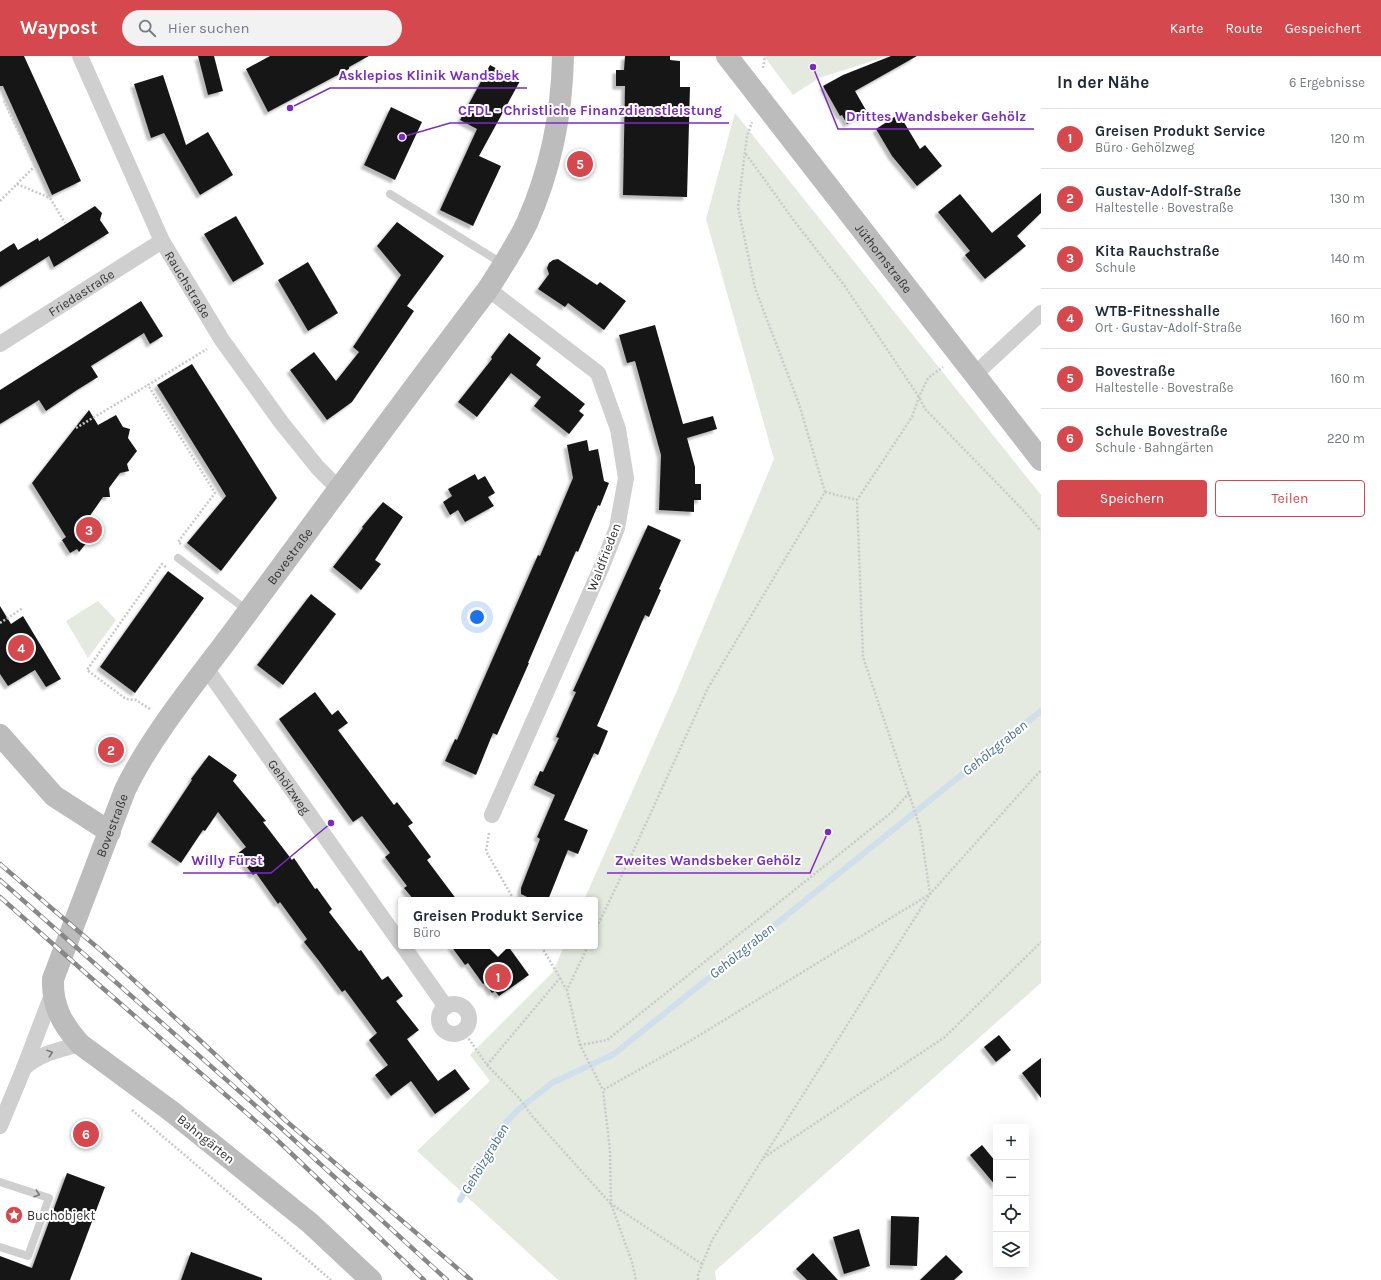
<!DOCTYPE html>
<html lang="de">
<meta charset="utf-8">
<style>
body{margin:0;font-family:Karla,sans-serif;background:#f2f2f3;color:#1f2937}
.controls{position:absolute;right:12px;bottom:12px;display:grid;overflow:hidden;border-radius:4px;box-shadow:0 4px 16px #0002}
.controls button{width:36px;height:36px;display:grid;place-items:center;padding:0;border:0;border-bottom:1px solid #e0e1e3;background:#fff;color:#1f2937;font:20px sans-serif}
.you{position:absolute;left:477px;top:561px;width:14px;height:14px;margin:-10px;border:3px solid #fff;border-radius:50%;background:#1a73e8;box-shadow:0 0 0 6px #1a73e833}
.badge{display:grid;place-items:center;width:26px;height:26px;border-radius:50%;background:#d5484d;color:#fff;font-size:13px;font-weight:700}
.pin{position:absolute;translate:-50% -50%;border:2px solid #fff;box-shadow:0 1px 4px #0006}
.popup{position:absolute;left:398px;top:841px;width:200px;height:52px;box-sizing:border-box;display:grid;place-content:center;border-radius:4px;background:#fff;filter:drop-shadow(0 1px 3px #0005);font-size:13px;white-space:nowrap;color:#747a83}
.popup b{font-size:15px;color:#1f2937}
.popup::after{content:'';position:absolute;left:50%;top:100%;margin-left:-8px;border:8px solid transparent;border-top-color:#fff}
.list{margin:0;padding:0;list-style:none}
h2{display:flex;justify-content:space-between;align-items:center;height:52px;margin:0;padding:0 16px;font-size:17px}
h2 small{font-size:13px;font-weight:400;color:#747a83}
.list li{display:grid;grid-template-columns:26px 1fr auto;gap:12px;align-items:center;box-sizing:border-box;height:60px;padding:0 16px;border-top:1px solid #e0e1e3}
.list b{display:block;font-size:15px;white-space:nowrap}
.list p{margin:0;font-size:13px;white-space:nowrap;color:#747a83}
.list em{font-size:13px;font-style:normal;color:#747a83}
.actions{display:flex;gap:8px;padding:12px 16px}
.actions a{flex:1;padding:9px 0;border:1px solid #d5484d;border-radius:4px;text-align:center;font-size:14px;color:#d5484d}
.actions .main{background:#d5484d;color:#fff}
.icon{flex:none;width:22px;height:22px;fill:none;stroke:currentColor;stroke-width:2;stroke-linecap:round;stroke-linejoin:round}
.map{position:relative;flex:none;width:1041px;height:1224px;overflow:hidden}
header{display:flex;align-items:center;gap:24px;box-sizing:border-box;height:56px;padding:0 20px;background:#d5484d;color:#fff}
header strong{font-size:19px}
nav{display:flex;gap:22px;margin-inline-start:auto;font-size:14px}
.search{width:280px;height:36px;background:#f2f2f3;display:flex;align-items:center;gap:10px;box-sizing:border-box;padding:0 14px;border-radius:22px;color:#747a83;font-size:15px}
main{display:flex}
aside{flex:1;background:#fff}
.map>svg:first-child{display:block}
.green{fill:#e4eadf}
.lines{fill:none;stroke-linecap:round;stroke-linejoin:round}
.stream{stroke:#d0dfea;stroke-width:6}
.building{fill:#191919;filter:url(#shadow)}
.path{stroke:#c9c9c9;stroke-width:2.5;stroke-dasharray:2 2;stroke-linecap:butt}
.lane{stroke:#cfcfcf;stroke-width:8}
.street{stroke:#cfcfcf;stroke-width:16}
.secondary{stroke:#bcbcbc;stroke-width:22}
.rail-casing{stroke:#878787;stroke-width:4.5}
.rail{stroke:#fff;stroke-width:3;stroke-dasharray:9;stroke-linecap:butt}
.oneway{stroke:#797979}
.labels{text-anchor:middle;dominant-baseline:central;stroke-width:4;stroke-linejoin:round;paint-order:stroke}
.street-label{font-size:13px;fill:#323232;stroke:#fff}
.poi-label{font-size:13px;fill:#323232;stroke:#fff;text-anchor:start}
.water-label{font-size:14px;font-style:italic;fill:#476f8d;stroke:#fff}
.leader{fill:none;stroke:#7b2cbf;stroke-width:1.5}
.callout-dot{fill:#7b2cbf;stroke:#fff;stroke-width:1.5}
.callout-label{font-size:14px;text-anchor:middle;font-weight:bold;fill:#7b2cbf;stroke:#fff;stroke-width:4;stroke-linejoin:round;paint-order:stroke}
</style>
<header>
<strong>Waypost</strong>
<div class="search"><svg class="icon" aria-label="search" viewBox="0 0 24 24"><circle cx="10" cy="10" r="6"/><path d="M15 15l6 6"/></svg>Hier suchen</div>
<nav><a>Karte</a><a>Route</a><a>Gespeichert</a></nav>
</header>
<main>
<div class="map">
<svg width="1041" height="1224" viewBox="0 0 1041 1224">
<defs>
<filter id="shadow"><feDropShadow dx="-3.5" dy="3.5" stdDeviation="1" flood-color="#0004"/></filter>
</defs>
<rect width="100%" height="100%" fill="#fff"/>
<g class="green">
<path d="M764,0H888L819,22L793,39Z"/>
<path d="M735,57L1041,439V927L715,1215L716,1224H558L417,1095L490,1025L470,999L553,916L564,890H595V844H584L676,637L774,403L706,163Z"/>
<path d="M98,545L116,564L88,602L66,565Z"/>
</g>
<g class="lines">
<path class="stream" d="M460,1144L500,1073L518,1054L552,1027L614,998L1041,655"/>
</g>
<g class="building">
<path d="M0,0H24L81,125L52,139L3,30H0Z"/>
<path d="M198,0H214L223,35L208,39Z"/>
<path d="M270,0H369L349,11V13L268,56L246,13Z"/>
<path d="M625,0H670V4L680,5V31H690L687,141L623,139L625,30H616V14H624Z"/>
<path d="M891,0H917L855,35L867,56L847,68L842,59L840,60L823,30L843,19Z"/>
<path d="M490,9L520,25L479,100L501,110L473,170L440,154L477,73L460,64Z"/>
<path d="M163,19L186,89L208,76L233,119L200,139L164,77L151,82L134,28Z"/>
<path d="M391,51L422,66L395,124L364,109Z"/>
<path d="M899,58L920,93L925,89L942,110L917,130L892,100L876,73Z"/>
<path d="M1041,137V157L1017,180L1026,190L985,223L965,199L970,195L938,156L960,138L992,177Z"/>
<path d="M95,150L102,157L100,164L109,177L54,211L49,200L0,231V196L14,187L18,194L38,182L39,185Z"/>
<path d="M236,160L264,208L233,226L204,178Z"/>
<path d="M397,166L444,200L407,250L414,255L352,346L327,364L290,314L314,296L336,325L359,296L353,291L401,219L377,190Z"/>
<path d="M558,203L597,229L600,226L626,245L604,274L568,247L565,251L538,233L549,218L547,212L549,207L553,204Z"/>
<path d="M308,206L338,257L308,275L278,224Z"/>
<path d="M141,245L163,280L150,288L144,277L91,310L98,321L77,334L46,355L39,344L0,368V334Z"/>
<path d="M655,269L683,368L713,360L717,373L687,382L695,411V428H701V444H694V456L659,454L661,399L635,305L627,307L619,279Z"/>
<path d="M509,277L541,302L536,309L585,348L579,355L584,359L569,378L534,350L541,341L511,317L477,361L458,346L492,303L491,301Z"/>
<path d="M192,308L277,442L221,515L187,487L226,440L157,329Z"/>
<path d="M89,354L98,369L116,359L123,371L130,373L128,382L137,395L127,408L129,415L120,417L109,432L110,441H103L87,464L98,473L79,496L77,493L70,497L62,484L66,481L32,427Z"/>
<path d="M587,384L589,395L598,393L604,425L609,427L600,450L598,449L578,496L576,495L528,607H529L497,679L493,677L476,719L445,705L455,683L457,684L538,499L540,500L573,422L567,389Z"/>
<path d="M475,418L478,424L485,420L495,437L488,441L494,450L465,466L458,454L450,459L443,446L452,440L448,433Z"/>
<path d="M383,446L403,461L375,504L381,508L361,534L333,511L363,472L362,471Z"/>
<path d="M648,469L681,484L659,533L661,534L649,561L645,559L597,670L608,675L598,699L594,697L564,764L588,774L578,798L568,794L548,844H533L521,838V832L540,783L537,781L538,779L555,739L534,729L540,715L543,716L559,682L556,681L576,636L573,635Z"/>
<path d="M168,515L204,542L135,637L100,611Z"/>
<path d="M311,538L336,558L283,629L257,609Z"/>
<path d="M0,550L11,568L23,560L61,623L46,631L35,614L8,630L0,618Z"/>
<path d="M315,636L332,659L338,654L348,667L338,674L394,749L397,746L413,767L408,770L431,801L427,804L457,844H414L404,832L407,830L385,801L390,797L362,760L353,766L279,663Z"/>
<path d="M209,699L237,719L233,725L266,765L263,766L292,804L294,802L315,833L317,832L332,853L329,856L359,895L361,894L382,924L388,920L403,940L396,945L419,974L407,983L438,1025L455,1013L470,1033L435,1058L411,1025L391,1040L375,1019L388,1009L369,984L377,977L345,934L342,936L319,905L304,886L307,883L280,846L278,848L256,817L253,819L237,798L246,791L218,756L205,775L203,774L181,807L151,786L192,724L191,723Z"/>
<path d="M451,890H508L529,919L499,940L495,935L492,937L485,927L483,928L468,907L465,909Z"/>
<path d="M999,979L1011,994L996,1006L984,991Z"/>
<path d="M1041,1002V1042L1022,1017Z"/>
<path d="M982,1089L996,1106V1130L970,1099Z"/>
<path d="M67,1117L105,1131L70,1224H0V1200L32,1212Z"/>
<path d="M891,1160L919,1161L917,1210L890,1209Z"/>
<path d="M859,1173L870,1210L844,1218L833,1181Z"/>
<path d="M191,1196L262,1222V1224H181Z"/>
<path d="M813,1197L838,1224H807L796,1213Z"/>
<path d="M946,1199L963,1216L954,1224H920Z"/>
</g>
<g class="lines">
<g class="path">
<path d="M763,12L765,0"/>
<path d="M746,98L795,166L844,229L919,341L925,353L1022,453L1041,475"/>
<path d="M17,128L50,142L65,167"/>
<path d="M0,145L35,110L4,45"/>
<path d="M76,372L148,329"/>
<path d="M825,436L857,444"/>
<path d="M181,488L178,486L215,437L148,329L207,293"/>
<path d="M0,567L23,552"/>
<path d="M150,653L136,644L126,643L87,614L162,508L166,511"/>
<path d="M489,777L486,795L514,844"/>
<path d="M595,875L631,800L708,632L825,436L799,348L755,232L738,151L747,80L752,66"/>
<path d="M588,890L567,934L580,989L603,1034"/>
<path d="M560,922L566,933"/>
<path d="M464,976L487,1009L519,1042L532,1060L611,1148L632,1206L636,1224"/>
<path d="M580,989L607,984L892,756L909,737"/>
<path d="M487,1009L560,922L541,890"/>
<path d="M132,1054L331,1224"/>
<path d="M763,1102L930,838L920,771L863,601L857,444L912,361L919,341L928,322L943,311"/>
<path d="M702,1208L611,1148L610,1094L603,1034L690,985L930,838L1041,714"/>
<path d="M698,1224V1219L712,1184L763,1102L945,981L1041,886"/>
</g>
<g class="lane">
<path d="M390,138L503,208"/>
<path d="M178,502L248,555"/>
<path d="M0,1126L49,1142L28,1200L0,1191"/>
</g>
<g class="street">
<path id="s1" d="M80,0L162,185L222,284L281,366L318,412L338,432"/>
<path d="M488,233L598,317L618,373L626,422L617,472L602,510L492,759"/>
<path id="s2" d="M0,288L162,185"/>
<path d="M975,318L1041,257"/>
<path id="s3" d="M206,612L401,888"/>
<path d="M403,890L446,951"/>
<circle cx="454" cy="963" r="15"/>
<path d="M24,1012C40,997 60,994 80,988"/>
<path d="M0,1070L24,1012L53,936"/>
</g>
<g class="secondary">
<path id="s4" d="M727,0L1041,404"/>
<path d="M0,679L54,740L110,776"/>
<path id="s5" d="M371,1224L310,1167L171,1055L80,988C62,968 52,950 53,923L125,734C153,676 201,620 239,568C322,456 404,344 488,233C502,211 516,190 527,167C550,115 562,57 563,0"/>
</g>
<defs>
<g id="rail">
<path d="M0,808L105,898L203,987L285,1064L471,1224"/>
<path d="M0,824L281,1072L447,1224"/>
<path d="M0,841L98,928L274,1081L424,1224"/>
</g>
</defs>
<use href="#rail" class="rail-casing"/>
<use href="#rail" class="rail"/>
</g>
<defs><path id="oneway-chevron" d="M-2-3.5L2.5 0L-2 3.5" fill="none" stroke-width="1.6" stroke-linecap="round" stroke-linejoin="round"/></defs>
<g class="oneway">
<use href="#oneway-chevron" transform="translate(50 997) rotate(-19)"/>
<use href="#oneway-chevron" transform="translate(37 1138) rotate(18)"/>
</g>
<defs>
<symbol id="sight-disc" viewBox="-11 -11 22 22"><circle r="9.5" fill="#d5484d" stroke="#fff"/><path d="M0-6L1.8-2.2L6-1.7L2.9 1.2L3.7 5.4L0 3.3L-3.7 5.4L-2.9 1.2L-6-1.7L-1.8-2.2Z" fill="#fff"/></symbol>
</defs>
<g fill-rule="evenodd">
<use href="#sight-disc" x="4" y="1149" width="20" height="20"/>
</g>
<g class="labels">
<g class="street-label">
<text stroke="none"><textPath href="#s4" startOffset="256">Jüthornstraße</textPath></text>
<text stroke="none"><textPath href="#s1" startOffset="253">Rauchstraße</textPath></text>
<text stroke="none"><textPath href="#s2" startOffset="96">Friedastraße</textPath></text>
<text stroke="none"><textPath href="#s5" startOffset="936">Bovestraße</textPath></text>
<text transform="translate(604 501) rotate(-69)">Waldfrieden</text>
<text stroke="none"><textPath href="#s3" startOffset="145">Gehölzweg</textPath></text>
<text stroke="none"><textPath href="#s5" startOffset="612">Bovestraße</textPath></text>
<text transform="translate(206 1083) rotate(39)">Bahngärten</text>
</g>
<g class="poi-label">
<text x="27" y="1159">Buchobjekt</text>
</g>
<g class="water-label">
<text transform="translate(995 692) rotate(-39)">Gehölzgraben</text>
<text transform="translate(742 895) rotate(-39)">Gehölzgraben</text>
<text transform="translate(485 1103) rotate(-59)">Gehölzgraben</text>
</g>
</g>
<path class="leader" d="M290 52L330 32H527M402 81L450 67H729M813 11L838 73H1034M828 776L810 817H607M331 767L271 817H183"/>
<g class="callout-dot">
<circle cx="290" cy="52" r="4"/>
<circle cx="402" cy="81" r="4"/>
<circle cx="813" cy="11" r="4"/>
<circle cx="828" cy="776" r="4"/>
<circle cx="331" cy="767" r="4"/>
</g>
<g class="callout-label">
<text x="429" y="24">Asklepios Klinik Wandsbek</text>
<text x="590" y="59">CFDL - Christliche Finanzdienstleistung</text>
<text x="936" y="65">Drittes Wandsbeker Gehölz</text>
<text x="708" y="809">Zweites Wandsbeker Gehölz</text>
<text x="227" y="809">Willy Fürst</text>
</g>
</svg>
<div class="controls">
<button>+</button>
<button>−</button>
<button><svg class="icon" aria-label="locate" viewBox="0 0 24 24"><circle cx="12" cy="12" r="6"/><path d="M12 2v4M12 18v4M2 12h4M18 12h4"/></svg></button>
<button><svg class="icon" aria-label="layers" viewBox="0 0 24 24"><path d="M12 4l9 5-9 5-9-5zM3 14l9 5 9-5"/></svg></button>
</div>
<div class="you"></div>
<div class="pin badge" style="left:498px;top:921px">1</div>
<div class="popup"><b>Greisen Produkt Service</b>Büro</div>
<div class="pin badge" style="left:111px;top:694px">2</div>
<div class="pin badge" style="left:89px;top:474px">3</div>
<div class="pin badge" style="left:21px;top:592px">4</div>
<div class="pin badge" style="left:580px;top:108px">5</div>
<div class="pin badge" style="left:86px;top:1078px">6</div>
</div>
<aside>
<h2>In der Nähe<small>6 Ergebnisse</small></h2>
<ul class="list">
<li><span class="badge">1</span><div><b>Greisen Produkt Service</b><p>Büro · Gehölzweg</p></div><em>120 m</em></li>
<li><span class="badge">2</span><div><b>Gustav-Adolf-Straße</b><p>Haltestelle · Bovestraße</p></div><em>130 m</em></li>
<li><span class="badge">3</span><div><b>Kita Rauchstraße</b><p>Schule</p></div><em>140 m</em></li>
<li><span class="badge">4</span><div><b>WTB-Fitnesshalle</b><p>Ort · Gustav-Adolf-Straße</p></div><em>160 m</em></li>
<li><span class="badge">5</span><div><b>Bovestraße</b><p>Haltestelle · Bovestraße</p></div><em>160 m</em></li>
<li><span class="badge">6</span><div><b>Schule Bovestraße</b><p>Schule · Bahngärten</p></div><em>220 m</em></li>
</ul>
<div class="actions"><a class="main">Speichern</a><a>Teilen</a></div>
</aside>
</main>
